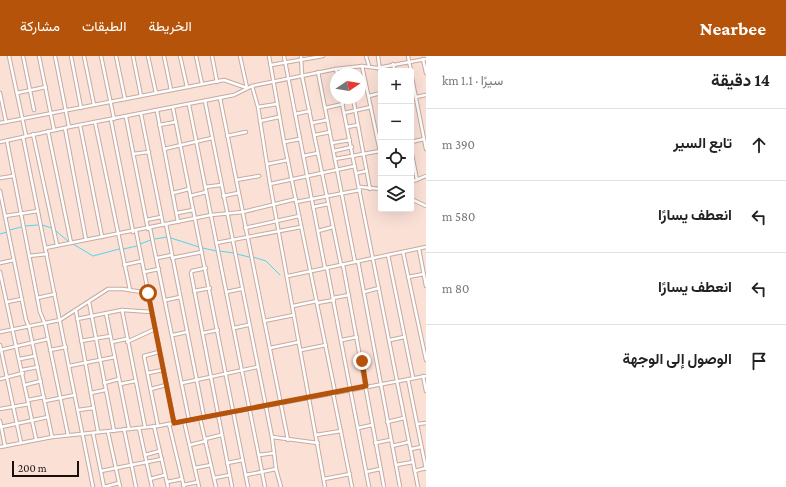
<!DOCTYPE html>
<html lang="ar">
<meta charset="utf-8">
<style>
body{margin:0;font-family:"Crimson Pro",Vazirmatn,serif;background:#f2f2f2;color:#222;direction:rtl}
.controls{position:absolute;right:12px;top:12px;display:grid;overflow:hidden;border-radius:4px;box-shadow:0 4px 16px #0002}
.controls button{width:36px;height:36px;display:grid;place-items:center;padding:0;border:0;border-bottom:1px solid #e0e0e0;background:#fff;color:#222;font:20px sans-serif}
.compass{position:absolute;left:330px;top:12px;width:36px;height:36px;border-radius:50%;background:#fff;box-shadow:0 4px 16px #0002;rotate:78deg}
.scale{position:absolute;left:12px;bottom:10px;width:67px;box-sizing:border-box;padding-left:4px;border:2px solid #19100d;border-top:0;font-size:11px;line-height:14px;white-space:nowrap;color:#19100d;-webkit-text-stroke:3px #fbe0d6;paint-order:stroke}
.stop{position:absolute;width:12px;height:12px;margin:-9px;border:3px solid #b45309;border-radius:50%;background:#fff}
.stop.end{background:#b45309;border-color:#fff;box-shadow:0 1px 4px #0008}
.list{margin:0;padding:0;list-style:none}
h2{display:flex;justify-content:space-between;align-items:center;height:52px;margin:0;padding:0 16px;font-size:17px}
h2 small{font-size:13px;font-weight:400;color:#767676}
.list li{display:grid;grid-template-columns:26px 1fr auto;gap:12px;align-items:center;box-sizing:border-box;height:72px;padding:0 16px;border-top:1px solid #e0e0e0}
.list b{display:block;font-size:15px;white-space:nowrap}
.list em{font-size:13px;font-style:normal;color:#767676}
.icon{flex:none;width:22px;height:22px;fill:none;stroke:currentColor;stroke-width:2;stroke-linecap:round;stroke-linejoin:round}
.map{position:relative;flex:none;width:426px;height:431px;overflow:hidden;direction:ltr}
header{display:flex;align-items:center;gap:24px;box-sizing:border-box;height:56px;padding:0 20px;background:#b45309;color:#fff}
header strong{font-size:19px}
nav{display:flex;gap:22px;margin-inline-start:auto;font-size:14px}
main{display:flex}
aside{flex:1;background:#fff}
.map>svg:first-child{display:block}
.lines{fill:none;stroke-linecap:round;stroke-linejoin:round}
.stream{stroke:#4ed6f0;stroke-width:1}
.minor-casing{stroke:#c5aba2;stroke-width:4.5}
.minor{stroke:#fff;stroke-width:2.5}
.route{stroke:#b45309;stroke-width:5}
</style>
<header>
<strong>Nearbee</strong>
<nav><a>الخريطة</a><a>الطبقات</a><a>مشاركة</a></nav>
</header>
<main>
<aside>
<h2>14 دقيقة<small>سيرًا · 1.1 km</small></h2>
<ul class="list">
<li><svg class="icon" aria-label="ahead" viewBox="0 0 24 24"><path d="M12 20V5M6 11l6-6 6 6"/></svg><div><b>تابع السير</b></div><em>390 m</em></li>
<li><svg class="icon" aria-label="left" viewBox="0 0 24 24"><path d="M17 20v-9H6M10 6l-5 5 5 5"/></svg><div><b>انعطف يسارًا</b></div><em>580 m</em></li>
<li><svg class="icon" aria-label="left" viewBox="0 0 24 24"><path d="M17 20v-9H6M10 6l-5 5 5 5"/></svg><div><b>انعطف يسارًا</b></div><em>80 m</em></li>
<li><svg class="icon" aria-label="arrive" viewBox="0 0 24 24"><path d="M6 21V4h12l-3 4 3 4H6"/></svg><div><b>الوصول إلى الوجهة</b></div></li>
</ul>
</aside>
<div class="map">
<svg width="426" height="431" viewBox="0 0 426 431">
<rect width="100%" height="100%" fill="#fbe0d6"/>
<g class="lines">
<g class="stream">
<path d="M42,169L52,172"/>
<path d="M25,170L38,169"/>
<path d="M10,174L21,171"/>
<path d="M56,175L69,186"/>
<path d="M0,178L7,176"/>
<path d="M171,182L199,191"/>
<path d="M155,183L167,181"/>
<path d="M73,188L93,200L119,193"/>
<path d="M140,188L151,184"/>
<path d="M203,192L216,195"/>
<path d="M123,193L137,190"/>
<path d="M220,195L233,197"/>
<path d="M237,198L249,201"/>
<path d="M253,201L266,205L280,219"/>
</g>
<defs>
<g id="minor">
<path d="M9,0L26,80"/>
<path d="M23,0L34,54"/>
<path d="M39,0L54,74"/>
<path d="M55,0L69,71"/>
<path d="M71,0L81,52"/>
<path d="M84,0L94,49"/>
<path d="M101,0L114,63"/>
<path d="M116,0L125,43"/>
<path d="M133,0L141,40"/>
<path d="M148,0L156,37"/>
<path d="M164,0L171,34"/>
<path d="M180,0L187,31"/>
<path d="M196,0L202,28"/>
<path d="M212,0L217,26"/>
<path d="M269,0L284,86L335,336"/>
<path d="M284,0L325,212"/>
<path d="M301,0L302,20L341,209"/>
<path d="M366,0L369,10"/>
<path d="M378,0L381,23"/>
<path d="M408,0L411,15"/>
<path d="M423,3L426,17"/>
<path d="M393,8L395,15"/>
<path d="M271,9L323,0"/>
<path d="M362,10L381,100"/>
<path d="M347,12L348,18"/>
<path d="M336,13L337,18"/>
<path d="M318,16L355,206"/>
<path d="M411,17L426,93"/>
<path d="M252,30L258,51L270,128L325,431"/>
<path d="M0,37L6,66"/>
<path d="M17,37L46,31"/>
<path d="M369,40L381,37"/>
<path d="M416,41L426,39"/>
<path d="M220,42L288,384"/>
<path d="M341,42L418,431"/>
<path d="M353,42L370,133"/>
<path d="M205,45L272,381L276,413L246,419"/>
<path d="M189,49L265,431"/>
<path d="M258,51L277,48"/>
<path d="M173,52L248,431"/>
<path d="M325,52L343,48"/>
<path d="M157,55L178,166"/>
<path d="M344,57L371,51"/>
<path d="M141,58L163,169"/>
<path d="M295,58L310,55"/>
<path d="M126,61L148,173"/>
<path d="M111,64L133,176"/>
<path d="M260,65L279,61"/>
<path d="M95,66L130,234"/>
<path d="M0,67L224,24L247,32L240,0"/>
<path d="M312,67L327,64"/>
<path d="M80,69L102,181"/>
<path d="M159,69L176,66"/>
<path d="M347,71L358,69"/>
<path d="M65,72L86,184"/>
<path d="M48,75L71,187"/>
<path d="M33,78L57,189"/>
<path d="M315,79L330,76"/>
<path d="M227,80L246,76"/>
<path d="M23,81L93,431"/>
<path d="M7,85L40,256L45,268L68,379"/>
<path d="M0,86L69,71L234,39L252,30L336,13L362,10L377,12L426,3"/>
<path d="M284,86L300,83"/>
<path d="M411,86L424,83"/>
<path d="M332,87L350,84"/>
<path d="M164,93L212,82"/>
<path d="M411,94L417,124"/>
<path d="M334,95L352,91"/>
<path d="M133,98L149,96"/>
<path d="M303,100L318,97"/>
<path d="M335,103L380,95"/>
<path d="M268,108L288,104"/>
<path d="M357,117L367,115"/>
<path d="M0,122L13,120"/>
<path d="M236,124L259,120"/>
<path d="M411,126L426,120"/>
<path d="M270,128L355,110"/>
<path d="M205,131L221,129"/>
<path d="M360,131L381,133"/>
<path d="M0,135L26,264L29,271L52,381"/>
<path d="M173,137L189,133"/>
<path d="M190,140L206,136"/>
<path d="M223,140L238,137"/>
<path d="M411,143L426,150"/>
<path d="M296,146L360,134"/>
<path d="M313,151L328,148"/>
<path d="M177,157L193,154"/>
<path d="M5,160L38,155"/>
<path d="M146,164L161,161"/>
<path d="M166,168L204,361"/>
<path d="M150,172L189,364"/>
<path d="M245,172L299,160"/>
<path d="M136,175L174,367"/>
<path d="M318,175L333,171"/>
<path d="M216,187L301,171"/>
<path d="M45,192L211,159L243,156L296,143"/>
<path d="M419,193L426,230"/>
<path d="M403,196L426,304"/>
<path d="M388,199L413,322"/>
<path d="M29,200L47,198"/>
<path d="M157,202L172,199"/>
<path d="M172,202L202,196"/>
<path d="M358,205L400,431"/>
<path d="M0,207L14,204"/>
<path d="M124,209L142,205"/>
<path d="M343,209L384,431"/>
<path d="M206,212L192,215L191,217L232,431"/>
<path d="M327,212L369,431"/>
<path d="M0,216L36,383"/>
<path d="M144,216L159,213"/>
<path d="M288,220L426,191"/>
<path d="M408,221L424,218"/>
<path d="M194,235L210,232"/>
<path d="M226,236L241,233"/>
<path d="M364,236L379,232"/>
<path d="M37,242L55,238"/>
<path d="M333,242L349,239"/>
<path d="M166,244L180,241"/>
<path d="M7,246L22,243"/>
<path d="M89,246L114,375"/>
<path d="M317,247L334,244"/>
<path d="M293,250L317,245"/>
<path d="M122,254L145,371"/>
<path d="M76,255L98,376"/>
<path d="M106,257L129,373"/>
<path d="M77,263L122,254L152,256"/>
<path d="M264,265L294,259"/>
<path d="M234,272L248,269"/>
<path d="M0,276L60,264L108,233H123L148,237"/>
<path d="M203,277L218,274"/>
<path d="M173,279L187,276"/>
<path d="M342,284L357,281"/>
<path d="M390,284L404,281"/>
<path d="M81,285L110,280"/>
<path d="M112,286L126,283"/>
<path d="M127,286L155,273"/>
<path d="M0,289L21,387"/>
<path d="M270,292L299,286"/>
<path d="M0,294L48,283"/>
<path d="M50,294L66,291"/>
<path d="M301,294L326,289"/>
<path d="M20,303L35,300"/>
<path d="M69,310L115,301"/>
<path d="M22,314L38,311"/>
<path d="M148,317L163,314"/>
<path d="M423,320L426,335"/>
<path d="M0,323L23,317"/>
<path d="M408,323L426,413"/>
<path d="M104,327L119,323"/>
<path d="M182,327L257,311"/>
<path d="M120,328L135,325"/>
<path d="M25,329L41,325"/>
<path d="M151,333L166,329"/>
<path d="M91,337L105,334"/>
<path d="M333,337L352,431"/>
<path d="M28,344L44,341"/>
<path d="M45,345L75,339"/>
<path d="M0,353L29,348"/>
<path d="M78,354L93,352"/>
<path d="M200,362L216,431"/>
<path d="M0,365L5,390"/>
<path d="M184,365L199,431"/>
<path d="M387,366L404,362"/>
<path d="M169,368L184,431"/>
<path d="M417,368L426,367"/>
<path d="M154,370L168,431"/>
<path d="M158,370L144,300L159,296"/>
<path d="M1,371L48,361"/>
<path d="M139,372L152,431"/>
<path d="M358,372L372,369"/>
<path d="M124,373L136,431"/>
<path d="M108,376L120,431"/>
<path d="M93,377L104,431"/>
<path d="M316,379L341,375"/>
<path d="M272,381L318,387"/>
<path d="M205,383L221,379"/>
<path d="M375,387L390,384"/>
<path d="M190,389L206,385"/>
<path d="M392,390L409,386"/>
<path d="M0,391L52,381L158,370L426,320"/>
<path d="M411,393L421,391"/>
<path d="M145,399L160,395"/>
<path d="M259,399L274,397"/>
<path d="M227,407L243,404"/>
<path d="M396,409L413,406"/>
<path d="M195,412L211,409"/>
<path d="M276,413L281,431"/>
<path d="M101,415L162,403"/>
<path d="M415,415L426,412"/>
<path d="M366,416L380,413"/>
<path d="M214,422L230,419"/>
<path d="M150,423L165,419"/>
<path d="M324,423L350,418"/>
<path d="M167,426L182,423"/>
<path d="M183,429L198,426"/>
<path d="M104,431L119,427"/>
</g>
</defs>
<use href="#minor" class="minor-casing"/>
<use href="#minor" class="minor"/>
</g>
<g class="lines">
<path class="route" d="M148,237L174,367L366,330L362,305"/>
</g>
</svg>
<div class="controls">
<button>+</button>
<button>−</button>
<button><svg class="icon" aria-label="locate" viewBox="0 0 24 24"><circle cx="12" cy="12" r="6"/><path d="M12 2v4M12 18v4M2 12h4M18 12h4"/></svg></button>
<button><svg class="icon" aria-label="layers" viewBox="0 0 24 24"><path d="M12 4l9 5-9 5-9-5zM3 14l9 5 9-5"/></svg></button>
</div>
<svg class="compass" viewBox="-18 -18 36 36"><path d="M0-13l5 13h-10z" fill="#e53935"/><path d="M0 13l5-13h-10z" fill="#767676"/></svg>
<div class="scale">200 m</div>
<div class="stop" style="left:148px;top:237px"></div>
<div class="stop end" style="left:362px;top:305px"></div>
</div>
</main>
